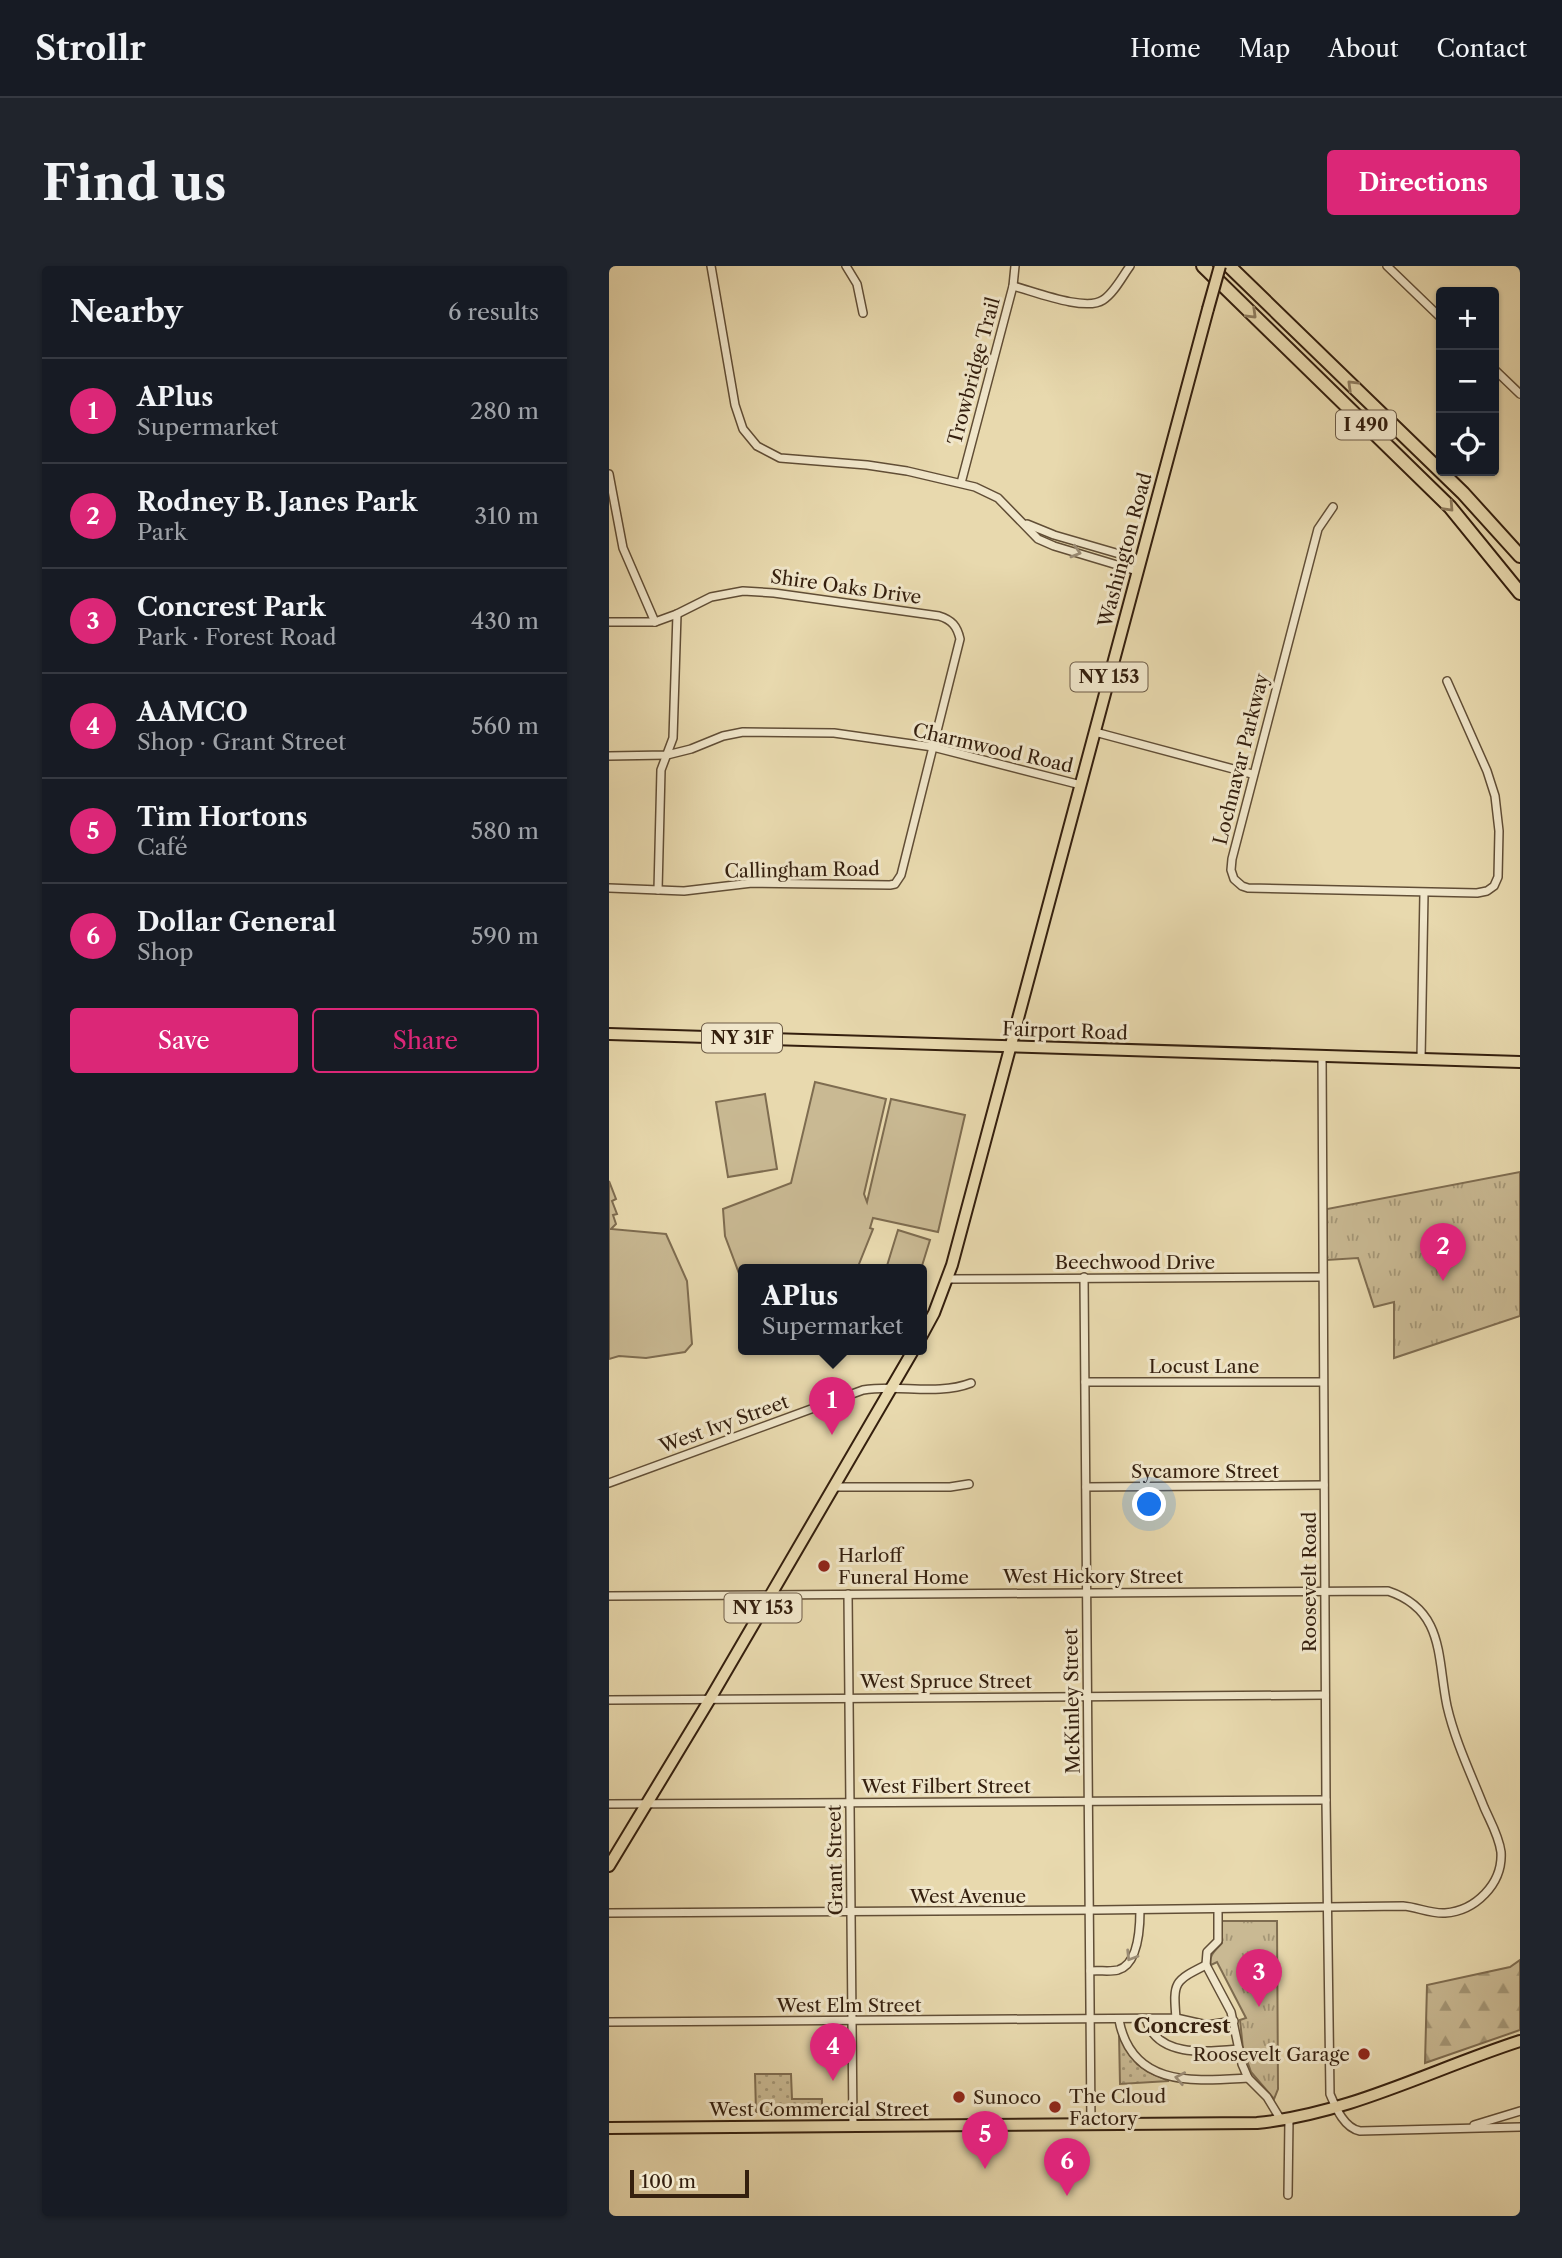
<!DOCTYPE html>
<meta charset="utf-8">
<style>
body{margin:0;font-family:"Libre Caslon Text",serif;background:#20242c;color:#f1f3f6}
.controls{position:absolute;right:21px;top:21px;display:grid;overflow:hidden;border-radius:7px;box-shadow:0 2px 5px #0004}
.controls button{width:63px;height:63px;display:grid;place-items:center;padding:0;border:0;border-bottom:2px solid #363941;background:#171b24;color:#f1f3f6;font:35px sans-serif}
.scale{position:absolute;left:21px;bottom:18px;width:119px;box-sizing:border-box;padding-left:7px;border:4px solid #341f0e;border-top:0;font-size:19px;line-height:24px;white-space:nowrap;color:#341f0e;-webkit-text-stroke:5px #f0e6ca;paint-order:stroke}
.you{position:absolute;left:541px;top:1239px;width:24px;height:24px;margin:-18px;border:5px solid #fff;border-radius:50%;background:#1a73e8;box-shadow:0 0 0 10px #1a73e833}
.badge{display:grid;place-items:center;width:46px;height:46px;border-radius:50%;background:#db2777;color:#fff;font-size:23px;font-weight:700}
.pin{position:absolute;translate:-50% -58px;filter:drop-shadow(0 2px 4px #0008)}
.pin::after{content:'';position:absolute;top:37px;width:24px;height:21px;background:inherit;clip-path:polygon(0 0,100% 0,50% 100%)}
.popup{position:absolute;left:129px;top:998px;width:189px;height:91px;box-sizing:border-box;display:grid;place-content:center;border-radius:7px;background:#171b24;filter:drop-shadow(0 2px 5px #0005);font-size:23px;white-space:nowrap;color:#9ea1a6}
.popup b{font-size:26px;color:#f1f3f6}
.popup::after{content:'';position:absolute;left:50%;top:100%;margin-left:-14px;border:14px solid transparent;border-top-color:#171b24}
.list{margin:0;padding:0;list-style:none}
h2{display:flex;justify-content:space-between;align-items:center;height:91px;margin:0;padding:0 28px;font-size:30px}
h2 small{font-size:23px;font-weight:400;color:#9ea1a6}
.list li{display:grid;grid-template-columns:46px 1fr auto;gap:21px;align-items:center;box-sizing:border-box;height:105px;padding:0 28px;border-top:2px solid #363941}
.list b{display:block;font-size:26px;white-space:nowrap}
.list p{margin:0;font-size:23px;white-space:nowrap;color:#9ea1a6}
.list em{font-size:23px;font-style:normal;color:#9ea1a6}
.actions{display:flex;gap:14px;padding:21px 28px}
.actions a{flex:1;padding:16px 0;border:2px solid #db2777;border-radius:7px;text-align:center;font-size:24px;color:#db2777}
.actions .main{background:#db2777;color:#fff}
.icon{flex:none;width:38px;height:38px;fill:none;stroke:currentColor;stroke-width:2;stroke-linecap:round;stroke-linejoin:round}
.map{position:relative;flex:none;width:911px;height:1950px;overflow:hidden;border-radius:7px}
header{display:flex;align-items:center;gap:42px;box-sizing:border-box;height:98px;padding:0 35px;background:#171b24;border-bottom:2px solid #363941}
header strong{font-size:33px}
nav{display:flex;gap:38px;margin-inline-start:auto;font-size:24px}
.intro{display:flex;align-items:center;justify-content:space-between;box-sizing:border-box;height:168px;padding:0 42px}
h1{margin:0;font-size:49px}
.button{padding:18px 32px;border-radius:7px;background:#db2777;color:#fff;font-size:24px;font-weight:700}
main{display:flex;gap:42px;padding:0 42px}
aside{flex:1;background:#171b24;border-radius:7px;box-shadow:0 2px 5px #0004}
.map>svg:first-child{display:block}
.grass{fill:url(#grass-dots);stroke:#7e6c50;stroke-width:2}
.forest{fill:url(#forest-firs);stroke:#7e6c50;stroke-width:2}
.park{fill:url(#park-tufts);stroke:#7e6c50;stroke-width:2}
.garden{fill:#c9b993;stroke:#7e6c50;stroke-width:2}
.lines{fill:none;stroke-linecap:round;stroke-linejoin:round}
.street-casing{stroke:#614e36;stroke-width:10}
.primary-casing{stroke:#341f0e;stroke-width:14}
.highway-casing{stroke:#341f0e;stroke-width:16}
.street{stroke:#f0e6ca;stroke-width:7}
.primary{stroke:#e8d9ae;stroke-width:10}
.highway{stroke:#e8d9ae;stroke-width:12}
.primary-bridge-casing{stroke:#341f0e;stroke-width:14;stroke-linecap:butt}
.primary-bridge{stroke:#e8d9ae;stroke-width:10}
.oneway{stroke:#8e7c5e}
.oneway2{stroke:#9b8c75}
.poi-dot{fill:#8f2418;stroke:#f0e6ca;stroke-width:2.5}
.labels{text-anchor:middle;dominant-baseline:central;stroke-width:6;stroke-linejoin:round;paint-order:stroke}
.shield{fill:#f0e6ca;stroke:#6c5b46;stroke-width:2}
.shield-label{font-size:18px;font-weight:bold;fill:#341f0e}
.street-label{font-size:19px;fill:#341f0e;stroke:#f0e6ca}
.poi-label{font-size:19px;fill:#341f0e;stroke:#f0e6ca;text-anchor:start}
.neighbourhood-label{font-size:21px;font-weight:bold;fill:#341f0e;stroke:#f0e6ca}
</style>
<header>
<strong>Strollr</strong>
<nav><a>Home</a><a>Map</a><a>About</a><a>Contact</a></nav>
</header>
<div class="intro"><h1>Find us</h1><a class="button">Directions</a></div>
<main>
<aside>
<h2>Nearby<small>6 results</small></h2>
<ul class="list">
<li><span class="badge">1</span><div><b>APlus</b><p>Supermarket</p></div><em>280 m</em></li>
<li><span class="badge">2</span><div><b>Rodney B. Janes Park</b><p>Park</p></div><em>310 m</em></li>
<li><span class="badge">3</span><div><b>Concrest Park</b><p>Park · Forest Road</p></div><em>430 m</em></li>
<li><span class="badge">4</span><div><b>AAMCO</b><p>Shop · Grant Street</p></div><em>560 m</em></li>
<li><span class="badge">5</span><div><b>Tim Hortons</b><p>Café</p></div><em>580 m</em></li>
<li><span class="badge">6</span><div><b>Dollar General</b><p>Shop</p></div><em>590 m</em></li>
</ul>
<div class="actions"><a class="main">Save</a><a>Share</a></div>
</aside>
<div class="map">
<svg width="911" height="1950" viewBox="0 0 911 1950">
<defs>
<pattern id="grass-dots" width="8" height="8" patternUnits="userSpaceOnUse" patternTransform="scale(1.75)"><rect width="8" height="8" fill="#c9b993"/><path d="M2 2h.1M6 6h.1" fill="none" stroke="#a49676" stroke-width="1.8" stroke-linecap="round"/></pattern>
<pattern id="forest-firs" width="22" height="20" patternUnits="userSpaceOnUse" patternTransform="scale(1.75)"><rect width="22" height="20" fill="#c9b993"/><path d="M5 1l3.5 6h-7zM16 11l3.5 6h-7z" fill="#a49676"/></pattern>
<pattern id="park-tufts" width="24" height="20" patternUnits="userSpaceOnUse" patternTransform="scale(1.75)"><rect width="24" height="20" fill="#c9b993"/><path d="M3 7l-1-3M5 7V3M7 7l1-3M15 17l-1-3M17 17v-4M19 17l1-3" fill="none" stroke="#a49676"/></pattern>
</defs>
<rect width="100%" height="100%" fill="#e8d9ae"/>
<filter id="stains"><feTurbulence type="fractalNoise" baseFrequency=".00286" numOctaves="4"/><feColorMatrix values="0 0 0 0 .2 0 0 0 0 .09 0 0 0 0 .02 0 0 0 .5 -.17"/></filter>
<radialGradient id="worn" r=".72"><stop offset=".6" stop-color="#630" stop-opacity="0"/><stop offset="1" stop-color="#630" stop-opacity=".3"/></radialGradient>
<g class="grass">
<path d="M510,1768L528,1798L539,1806L560,1815L511,1818Z"/>
<path d="M146,1808H182L183,1833H213V1846H147Z"/>
</g>
<path class="forest" d="M911,1694V1764L816,1797L818,1719L901,1701Z"/>
<g class="park">
<path d="M911,906V1050L785,1092V1036L765,1041L749,992L718,994V943Z"/>
<path d="M613,1655H668L669,1823L665,1833L642,1806L634,1783L631,1754L637,1752L608,1696L602,1699C599,1689 607,1684 613,1677Z"/>
</g>
<g class="garden">
<path d="M206,816L277,833L255,928L258,936L282,833L356,849L329,966L264,952L261,962L264,963L248,1003H134V1018L116,970L114,943L182,917Z"/>
<path d="M156,828L168,903L119,911L107,836Z"/>
<path d="M0,915L7,933L3,935L8,948L4,949L7,958L2,963L57,968L78,1015L83,1078L76,1086L37,1092L10,1090L0,1093Z"/>
<path d="M289,964L321,974L312,1003H277Z"/>
</g>
<g class="lines">
<defs>
<g id="street">
<path d="M102,0L126,139L134,163L148,180L171,192L258,199L298,205L366,221L389,232L429,273L445,280L528,305"/>
<path d="M237,0L248,18L254,47"/>
<path d="M778,0L832,52"/>
<path d="M404,20C424,25 476,46 494,34C505,27 513,11 521,0"/>
<path d="M885,103L911,128"/>
<path d="M0,208L14,282L46,356"/>
<path d="M352,217L404,20L406,0"/>
<path d="M724,241L709,263L623,593L622,604L625,613L633,620L639,622L868,627L878,625L885,620L889,611L890,565L886,530L878,505L838,415"/>
<path d="M418,258L445,269L531,294"/>
<path d="M0,356H46L68,348L102,331L134,325L165,327L330,350C343,354 348,360 351,373L292,609L286,618L281,619L143,617L75,625L0,622"/>
<path d="M486,466L643,508"/>
<path d="M0,490L58,489L82,483L114,470L134,466L225,467L324,481L472,519"/>
<path d="M49,624L52,504L64,472L68,348"/>
<path d="M713,790L717,1534L721,1828C727,1842 735,1862 751,1865L911,1861"/>
<path d="M812,793L815,627"/>
<path d="M475,1011L482,1859"/>
<path d="M339,1013L713,1011"/>
<path d="M476,1116H714"/>
<path d="M0,1217L254,1124C289,1118 328,1130 362,1117"/>
<path d="M225,1221H341L360,1218"/>
<path d="M477,1221L715,1219"/>
<path d="M239,1328L244,1861"/>
<path d="M0,1330L779,1325C836,1344 828,1392 838,1440C846,1475 862,1508 875,1541C881,1555 890,1570 892,1586C894,1618 866,1645 836,1647C822,1648 808,1641 794,1640L489,1644L0,1647"/>
<path d="M0,1434L716,1429"/>
<path d="M0,1538L717,1534"/>
<path d="M609,1643V1675L598,1686L597,1699L622,1746L633,1798L639,1812L658,1831L672,1854"/>
<path d="M481,1705C490,1704 501,1706 509,1704C530,1698 531,1660 531,1644"/>
<path d="M567,1752L598,1759L625,1755"/>
<path d="M537,1753C548,1792 598,1786 630,1783"/>
<path d="M510,1754C523,1822 585,1815 639,1812"/>
<path d="M0,1756L567,1752C564,1716 565,1715 597,1699"/>
<path d="M865,1859L911,1845"/>
<path d="M679,1929L680,1853"/>
</g>
<g id="primary">
<path d="M0,768L911,796"/>
<path d="M312,1071L325,1047L343,999L599,43"/>
<path d="M0,1600L101,1433L305,1083"/>
<path d="M0,1862L648,1857C740,1848 824,1803 911,1775"/>
</g>
<g id="highway">
<path d="M594,0L841,241L911,327"/>
<path d="M620,0L854,227L911,290"/>
</g>
</defs>
<use href="#street" class="street-casing"/>
<use href="#primary" class="primary-casing"/>
<use href="#highway" class="highway-casing"/>
<use href="#street" class="street"/>
<use href="#primary" class="primary"/>
<use href="#highway" class="highway"/>
<defs>
<path id="primary-bridge" d="M599,43L611,0"/>
</defs>
<use href="#primary-bridge" class="primary-bridge-casing"/>
<use href="#primary-bridge" class="primary-bridge"/>
</g>
<defs><path id="oneway-chevron" d="M-2-3.5L2.5 0L-2 3.5" fill="none" stroke-width="1.6" stroke-linecap="round" stroke-linejoin="round" transform="scale(1.75)"/></defs>
<g class="oneway">
<use href="#oneway-chevron" transform="translate(643 48) rotate(44)"/>
<use href="#oneway-chevron" transform="translate(743 119) rotate(-136)"/>
<use href="#oneway-chevron" transform="translate(840 241) rotate(47)"/>
</g>
<g class="oneway2">
<use href="#oneway-chevron" transform="translate(467 286) rotate(16)"/>
<use href="#oneway-chevron" transform="translate(522 1690) rotate(122)"/>
<use href="#oneway-chevron" transform="translate(571 1812) rotate(-169)"/>
</g>
<g class="poi-dot">
<circle cx="215" cy="1300" r="7"/>
<circle cx="755" cy="1788" r="7"/>
<circle cx="350" cy="1831" r="7"/>
<circle cx="446" cy="1841" r="7"/>
</g>
<g class="labels">
<g class="shield">
<rect x="727" y="144.5" width="60" height="29" rx="5"/>
<rect x="461.5" y="396.5" width="77" height="29" rx="5"/>
<rect x="93" y="757.5" width="80" height="29" rx="5"/>
<rect x="115.5" y="1327.5" width="77" height="29" rx="5"/>
</g>
<g class="shield-label">
<text x="757" y="159">I 490</text>
<text x="500" y="411">NY 153</text>
<text x="133" y="772">NY 31F</text>
<text x="154" y="1342">NY 153</text>
</g>
<g class="street-label">
<text transform="translate(365 105) rotate(-75)">Trowbridge Trail</text>
<text transform="translate(516 284) rotate(-75)">Washington Road</text>
<text transform="translate(237 321) rotate(8)">Shire Oaks Drive</text>
<text transform="translate(384 482) rotate(13)">Charmwood Road</text>
<text transform="translate(632 493) rotate(-76)">Lochnavar Parkway</text>
<text transform="translate(193 604) rotate(-1)">Callingham Road</text>
<text transform="translate(456 765) rotate(2)">Fairport Road</text>
<text x="526" y="996">Beechwood Drive</text>
<text x="595" y="1100">Locust Lane</text>
<text transform="translate(115 1158) rotate(-20)">West Ivy Street</text>
<text x="596" y="1205">Sycamore Street</text>
<text x="484" y="1310">West Hickory Street</text>
<text transform="translate(700 1316) rotate(-90)">Roosevelt Road</text>
<text x="337" y="1415">West Spruce Street</text>
<text transform="translate(463 1435) rotate(-91)">McKinley Street</text>
<text x="337" y="1520">West Filbert Street</text>
<text transform="translate(226 1594) rotate(-91)">Grant Street</text>
<text x="359" y="1630">West Avenue</text>
<text x="240" y="1739">West Elm Street</text>
<text x="210" y="1843">West Commercial Street</text>
</g>
<g class="poi-label">
<text x="229" y="1289">Harloff<tspan x="229" dy="22">Funeral Home</tspan></text>
<text x="741" y="1788" text-anchor="end">Roosevelt Garage</text>
<text x="460" y="1830">The Cloud<tspan x="460" dy="22">Factory</tspan></text>
<text x="364" y="1831">Sunoco</text>
</g>
<g class="neighbourhood-label">
<text x="573" y="1759">Concrest</text>
</g>
</g>
<rect width="100%" height="100%" filter="url(#stains)"/>
<rect width="100%" height="100%" fill="url(#worn)"/>
</svg>
<div class="controls">
<button>+</button>
<button>−</button>
<button><svg class="icon" aria-label="locate" viewBox="0 0 24 24"><circle cx="12" cy="12" r="6"/><path d="M12 2v4M12 18v4M2 12h4M18 12h4"/></svg></button>
</div>
<div class="scale">100 m</div>
<div class="you"></div>
<div class="pin badge" style="left:223px;top:1169px">1</div>
<div class="popup"><b>APlus</b>Supermarket</div>
<div class="pin badge" style="left:834px;top:1015px">2</div>
<div class="pin badge" style="left:650px;top:1741px">3</div>
<div class="pin badge" style="left:224px;top:1815px">4</div>
<div class="pin badge" style="left:376px;top:1903px">5</div>
<div class="pin badge" style="left:458px;top:1930px">6</div>
</div>
</main>
